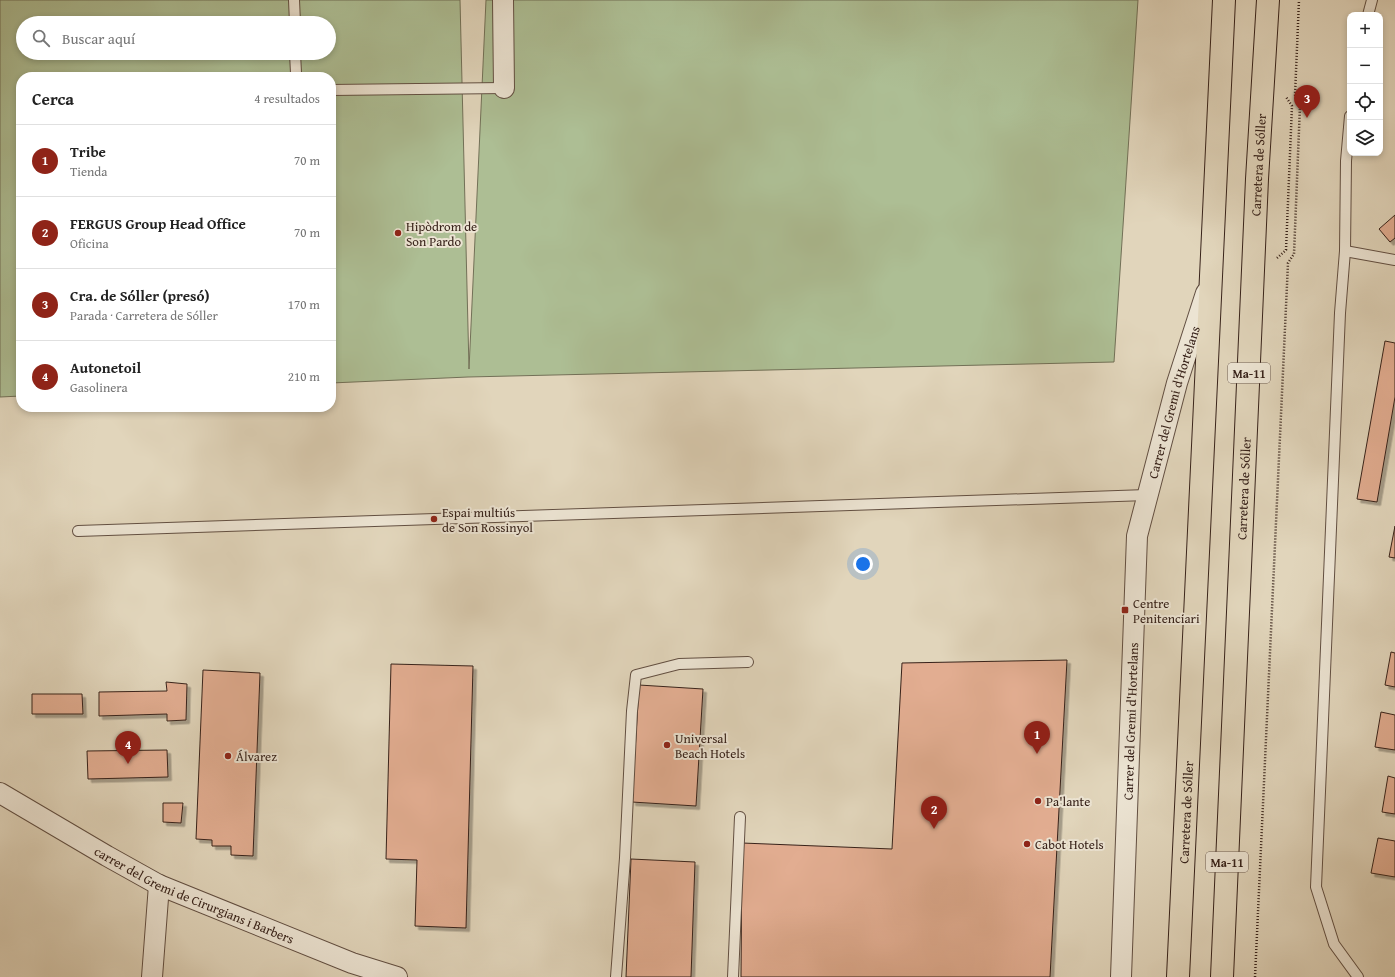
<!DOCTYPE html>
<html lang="es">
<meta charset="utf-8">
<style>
body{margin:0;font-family:"Gentium Book Plus",serif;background:#f2f2f2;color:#222}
.controls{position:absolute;right:12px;top:12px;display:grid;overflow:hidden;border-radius:8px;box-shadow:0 2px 6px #0003}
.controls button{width:36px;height:36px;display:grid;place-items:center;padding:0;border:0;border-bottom:1px solid #e0e0e0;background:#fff;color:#222;font:20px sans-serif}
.you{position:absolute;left:863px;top:564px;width:14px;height:14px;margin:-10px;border:3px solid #fff;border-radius:50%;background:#1a73e8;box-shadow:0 0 0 6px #1a73e833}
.badge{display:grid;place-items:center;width:26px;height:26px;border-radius:50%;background:#8f2418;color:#fff;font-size:13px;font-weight:700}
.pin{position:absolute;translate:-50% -33px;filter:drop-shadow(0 1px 2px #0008)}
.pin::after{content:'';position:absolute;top:21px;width:14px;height:12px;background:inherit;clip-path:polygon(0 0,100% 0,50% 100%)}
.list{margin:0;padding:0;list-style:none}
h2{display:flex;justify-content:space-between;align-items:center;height:52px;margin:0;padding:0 16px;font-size:17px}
h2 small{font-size:13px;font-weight:400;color:#767676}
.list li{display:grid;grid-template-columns:26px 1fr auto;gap:12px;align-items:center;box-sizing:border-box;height:72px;padding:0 16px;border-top:1px solid #e0e0e0}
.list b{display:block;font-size:15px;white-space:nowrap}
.list p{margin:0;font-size:13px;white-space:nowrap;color:#767676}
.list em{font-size:13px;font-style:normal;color:#767676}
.icon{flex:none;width:22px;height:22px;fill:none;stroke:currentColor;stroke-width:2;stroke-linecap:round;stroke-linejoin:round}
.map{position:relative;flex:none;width:1395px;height:977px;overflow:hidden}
.search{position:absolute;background:#fff;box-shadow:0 2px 6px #0003;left:16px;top:16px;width:320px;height:44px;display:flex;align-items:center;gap:10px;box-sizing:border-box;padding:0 14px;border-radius:22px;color:#767676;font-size:15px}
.panel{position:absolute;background:#fff;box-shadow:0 2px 6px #0003;left:16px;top:72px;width:320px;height:340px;border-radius:16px}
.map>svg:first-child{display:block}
.green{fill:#adbe94;stroke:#727057;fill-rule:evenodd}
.building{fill:#e2ad91;stroke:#37221a;filter:url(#shadow)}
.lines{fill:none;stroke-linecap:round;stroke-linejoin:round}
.service-casing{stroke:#624f42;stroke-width:12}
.minor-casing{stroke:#624f42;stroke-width:22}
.primary-casing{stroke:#37221a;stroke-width:24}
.path{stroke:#37221a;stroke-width:2.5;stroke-dasharray:1 2;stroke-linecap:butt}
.service{stroke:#ece4d3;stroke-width:10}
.minor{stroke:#ece4d3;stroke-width:20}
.primary{stroke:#e1d5bb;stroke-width:22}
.poi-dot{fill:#8f2418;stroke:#ece4d3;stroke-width:1.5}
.labels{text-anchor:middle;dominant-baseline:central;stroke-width:4;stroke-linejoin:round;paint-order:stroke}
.shield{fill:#ece4d3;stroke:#6d5c52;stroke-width:1}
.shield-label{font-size:12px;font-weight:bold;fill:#37221a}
.street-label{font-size:13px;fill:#37221a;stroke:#ece4d3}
.poi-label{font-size:13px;fill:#37221a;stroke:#ece4d3;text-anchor:start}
</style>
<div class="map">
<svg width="1395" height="977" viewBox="0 0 1395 977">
<defs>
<filter id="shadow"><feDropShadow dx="3.5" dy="3.5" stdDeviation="0" flood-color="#0004"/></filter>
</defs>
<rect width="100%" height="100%" fill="#e1d5bb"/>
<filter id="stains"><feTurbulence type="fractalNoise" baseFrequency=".005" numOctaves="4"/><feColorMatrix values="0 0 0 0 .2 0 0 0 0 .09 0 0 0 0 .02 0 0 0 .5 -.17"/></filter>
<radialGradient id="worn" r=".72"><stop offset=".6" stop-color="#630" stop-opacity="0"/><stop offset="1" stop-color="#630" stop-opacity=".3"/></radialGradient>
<path class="green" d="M0,0H460L469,369L486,0H1138L1114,362L468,377L331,383V77H21V396L0,397ZM23,23H329V53H23Z"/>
<g class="building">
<path d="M1395,215V238L1390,242L1379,229Z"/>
<path d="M1385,341L1395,343V397L1377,502L1357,499Z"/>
<path d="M1395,526V558L1389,557Z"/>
<path d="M1391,652L1395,653V687L1385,685Z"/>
<path d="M1067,660L1050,977H741L742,843L892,849L902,663Z"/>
<path d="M391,664L473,666L466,928L415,926L417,860L386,859Z"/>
<path d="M203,670L260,673L253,856L231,855V846H212V840L196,839Z"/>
<path d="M166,682L187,684L186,720L167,721V714L99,716V692L167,691Z"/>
<path d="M639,685L703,689L696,806L632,802Z"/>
<path d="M32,694H82L83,714H32Z"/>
<path d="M1381,712L1395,715V750L1375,747Z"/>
<path d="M167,750L168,777L88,779L87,751Z"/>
<path d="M1388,776L1395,778V814L1382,812Z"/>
<path d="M163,803H183L181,823L163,822Z"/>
<path d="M1378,838L1395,841V877L1371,873Z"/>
<path d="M631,859L695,862L691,977H626Z"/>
</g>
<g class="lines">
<defs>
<g id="service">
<path d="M294,0L295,23"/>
<path d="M1368,15L1372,0"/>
<path d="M295,53L296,73"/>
<path d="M331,90L504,88"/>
<path d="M1350,116L1346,161L1345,251L1340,313L1316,887L1334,944L1358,977"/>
<path d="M1345,251L1395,260"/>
<path d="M78,531L1147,495"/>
<path d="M616,977L625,858L632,711L636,675L679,664L748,662"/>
<path d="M733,977L740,817"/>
</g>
<g id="minor">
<path d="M503,0L504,88"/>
<path id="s1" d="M0,793L107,856L159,885L352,963L397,977"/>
<path d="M152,977L159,885"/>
<path id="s2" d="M1121,977L1137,536L1177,383L1206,293"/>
</g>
<g id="primary">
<path id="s3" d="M1178,977L1224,0"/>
<path id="s4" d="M1222,977L1257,179L1268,0"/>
</g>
</defs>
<use href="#service" class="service-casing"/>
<use href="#minor" class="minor-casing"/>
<use href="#primary" class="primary-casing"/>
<g class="path">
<path d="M1277,258L1286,250L1292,106L1286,97"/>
<path d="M1255,977L1288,263L1294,254L1300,105L1295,95L1299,0"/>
</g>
<use href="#service" class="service"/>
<use href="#minor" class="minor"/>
<use href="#primary" class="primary"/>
</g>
<g class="poi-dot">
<circle cx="398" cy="233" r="4"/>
<circle cx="434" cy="519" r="4"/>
<rect x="1121" y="606" width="8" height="8" rx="2"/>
<circle cx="667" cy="745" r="4"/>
<circle cx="228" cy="756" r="4"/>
<circle cx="1038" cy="801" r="4"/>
<circle cx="1027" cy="844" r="4"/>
</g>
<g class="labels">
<g class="shield">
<rect x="1228" y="363" width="42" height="20" rx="3"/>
<rect x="1206" y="852" width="42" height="20" rx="3"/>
</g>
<g class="shield-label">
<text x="1249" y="373">Ma-11</text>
<text x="1227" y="862">Ma-11</text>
</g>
<g class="street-label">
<text stroke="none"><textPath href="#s4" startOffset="813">Carretera de Sóller</textPath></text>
<text stroke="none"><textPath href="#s2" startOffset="580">Carrer del Gremi d'Hortelans</textPath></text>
<text stroke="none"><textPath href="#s4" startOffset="489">Carretera de Sóller</textPath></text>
<text stroke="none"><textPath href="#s2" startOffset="256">Carrer del Gremi d'Hortelans</textPath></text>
<text stroke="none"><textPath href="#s3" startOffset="165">Carretera de Sóller</textPath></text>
<text stroke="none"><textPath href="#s1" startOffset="220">carrer del Gremi de Cirurgians i Barbers</textPath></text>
</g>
<g class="poi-label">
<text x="406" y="226">Hipòdrom de<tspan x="406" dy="15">Son Pardo</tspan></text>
<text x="442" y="512">Espai multiús<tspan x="442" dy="15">de Son Rossinyol</tspan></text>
<text x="1133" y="603">Centre<tspan x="1133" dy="15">Penitenciari</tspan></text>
<text x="675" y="738">Universal<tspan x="675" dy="15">Beach Hotels</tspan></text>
<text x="236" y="756">Álvarez</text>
<text x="1046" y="801">Pa'lante</text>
<text x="1035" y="844">Cabot Hotels</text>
</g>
</g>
<rect width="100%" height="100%" filter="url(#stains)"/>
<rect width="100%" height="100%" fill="url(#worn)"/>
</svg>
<div class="controls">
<button>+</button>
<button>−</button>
<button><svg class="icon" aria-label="locate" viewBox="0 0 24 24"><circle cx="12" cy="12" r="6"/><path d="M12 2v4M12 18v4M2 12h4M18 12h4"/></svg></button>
<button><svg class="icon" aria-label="layers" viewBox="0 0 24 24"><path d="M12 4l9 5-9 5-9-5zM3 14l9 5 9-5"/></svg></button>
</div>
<div class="you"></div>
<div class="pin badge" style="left:1037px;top:754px">1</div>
<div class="pin badge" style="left:934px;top:829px">2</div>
<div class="pin badge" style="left:1307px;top:118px">3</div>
<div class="pin badge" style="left:128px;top:764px">4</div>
<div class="search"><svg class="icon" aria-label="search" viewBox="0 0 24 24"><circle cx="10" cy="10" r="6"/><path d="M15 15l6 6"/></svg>Buscar aquí</div>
<section class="panel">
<h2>Cerca<small>4 resultados</small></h2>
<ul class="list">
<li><span class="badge">1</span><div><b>Tribe</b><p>Tienda</p></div><em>70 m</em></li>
<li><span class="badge">2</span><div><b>FERGUS Group Head Office</b><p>Oficina</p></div><em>70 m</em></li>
<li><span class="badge">3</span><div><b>Cra. de Sóller (presó)</b><p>Parada · Carretera de Sóller</p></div><em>170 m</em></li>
<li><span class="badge">4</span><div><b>Autonetoil</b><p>Gasolinera</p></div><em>210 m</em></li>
</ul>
</section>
</div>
